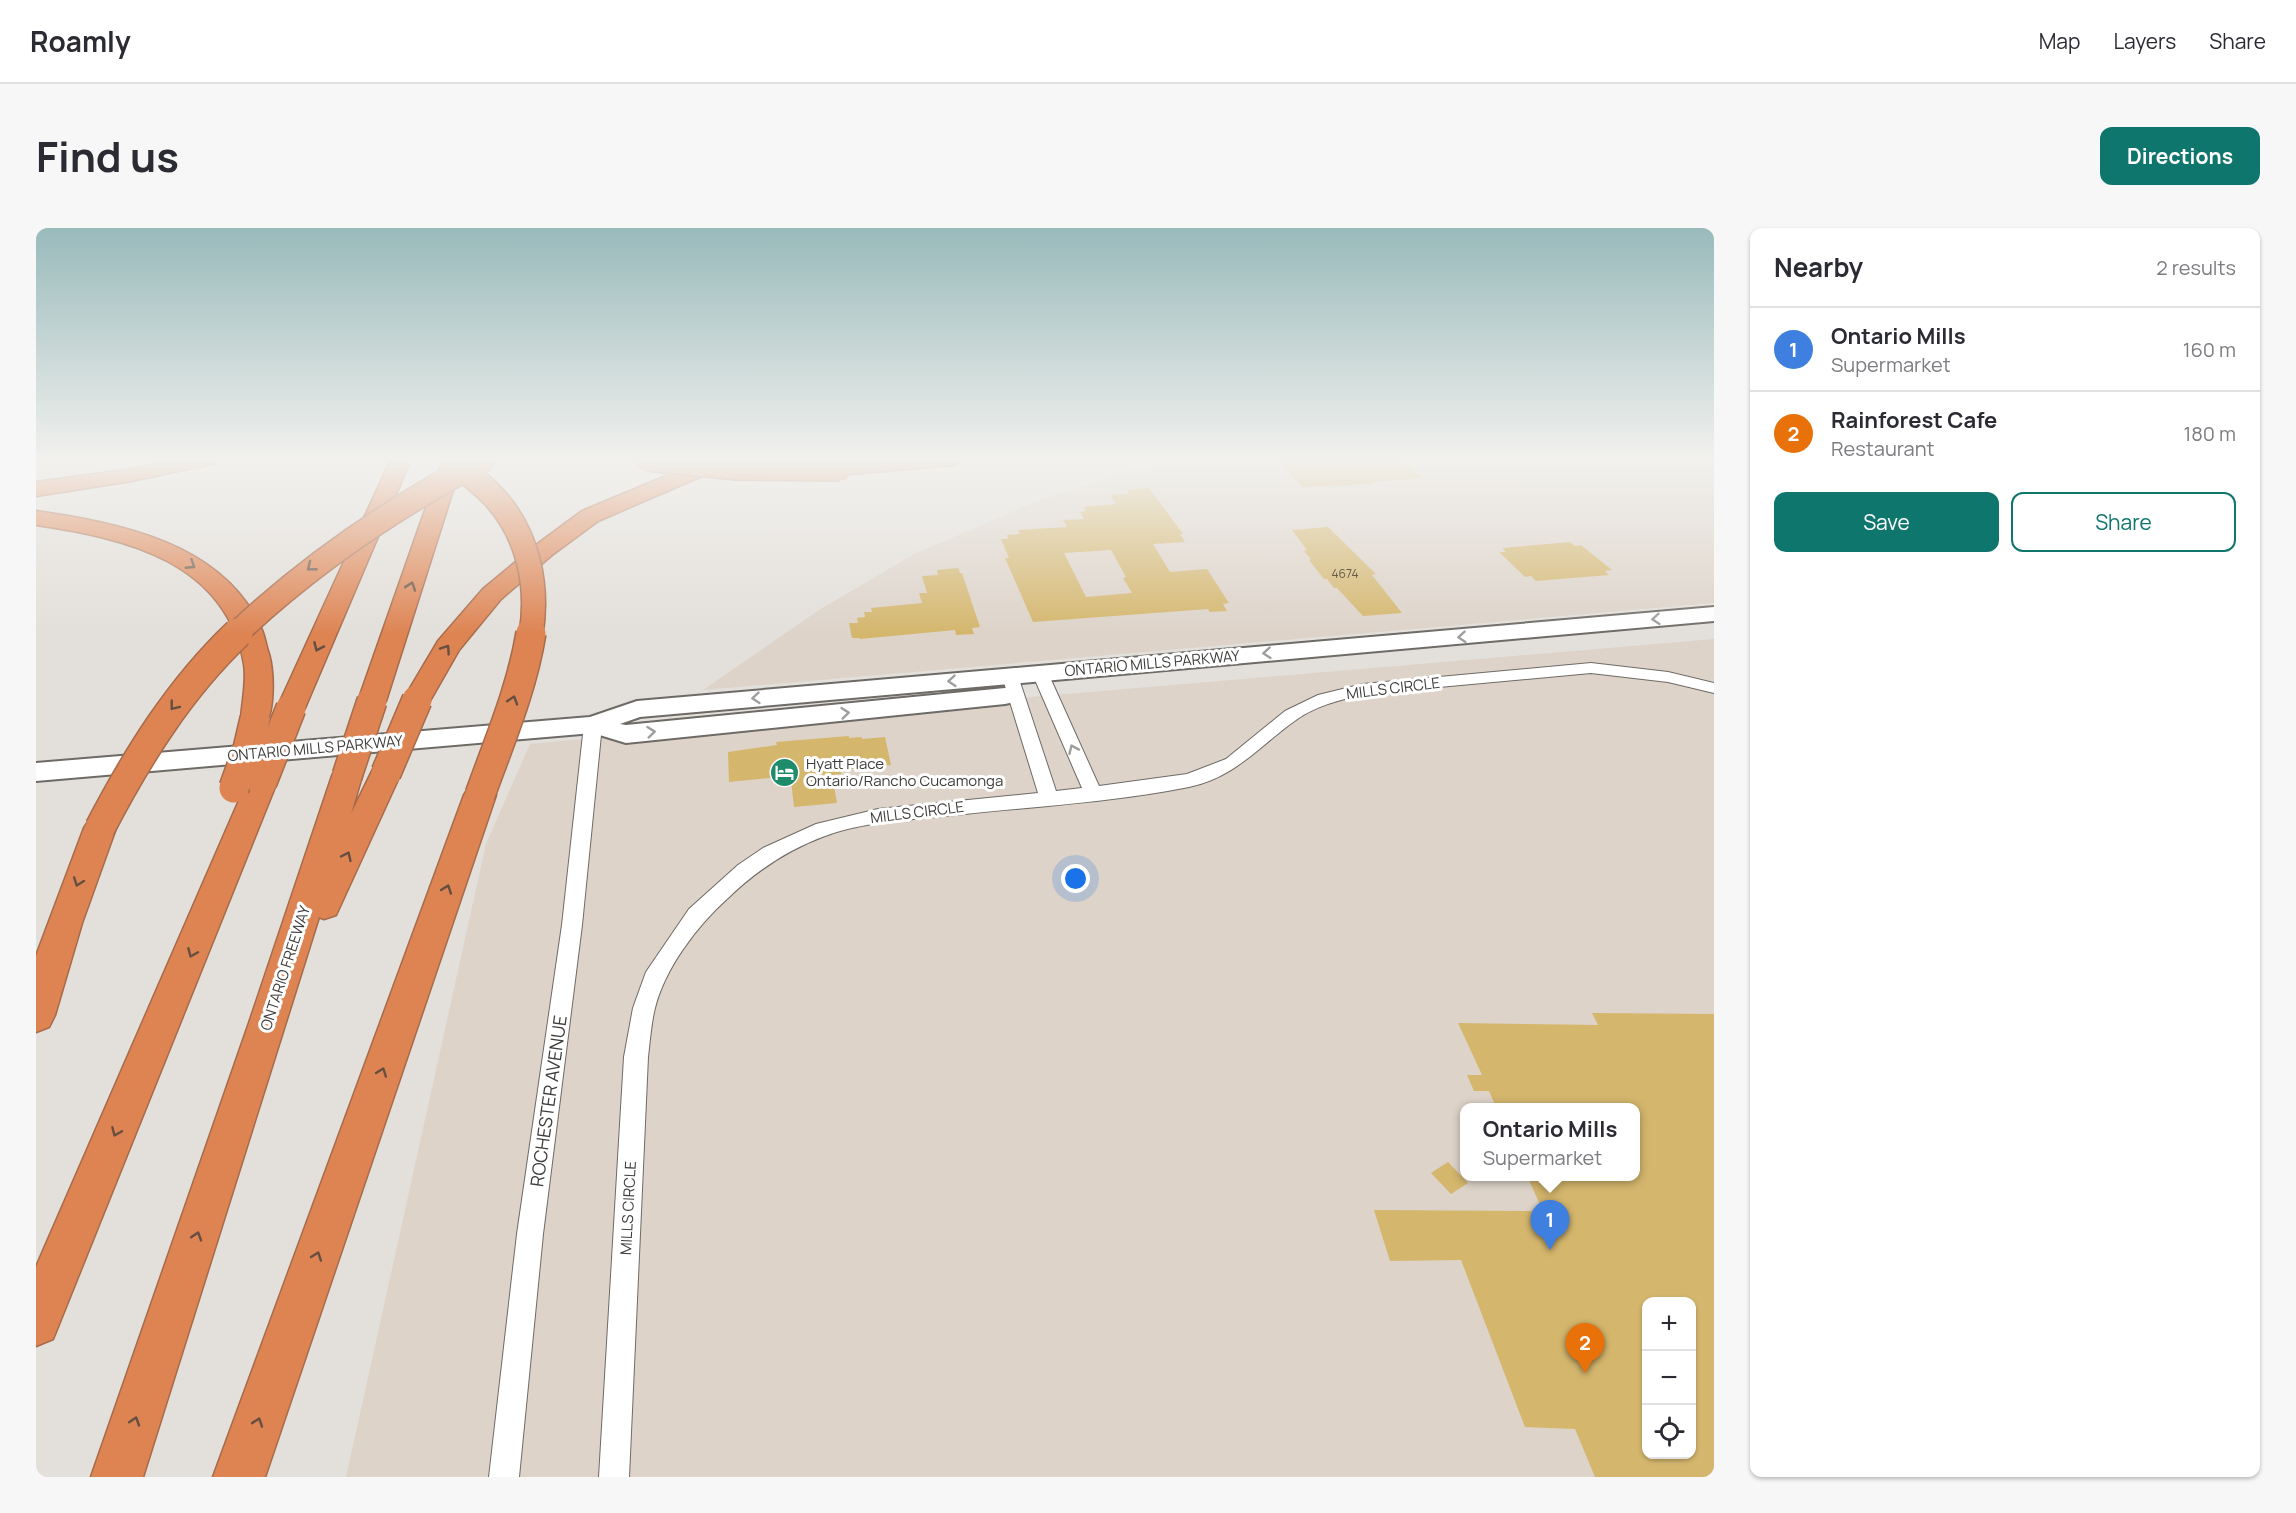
<!DOCTYPE html>
<meta charset="utf-8">
<style>
body{margin:0;font-family:Manrope,sans-serif;background:#f7f7f7;color:#2b2b33}
.controls{position:absolute;right:18px;bottom:18px;display:grid;overflow:hidden;border-radius:12px;box-shadow:0 2px 4px #0004}
.controls button{width:54px;height:54px;display:grid;place-items:center;padding:0;border:0;border-bottom:2px solid #e1e1e2;background:#fff;color:#2b2b33;font:30px sans-serif}
.you{position:absolute;left:1040px;top:651px;width:21px;height:21px;margin:-15px;border:4px solid #fff;border-radius:50%;background:#1a73e8;box-shadow:0 0 0 9px #1a73e833}
.badge{display:grid;place-items:center;width:39px;height:39px;border-radius:50%;background:#0f766e;color:#fff;font-size:20px;font-weight:700}
.pin{position:absolute;translate:-50% -50px;filter:drop-shadow(0 2px 3px #0008)}
.pin::after{content:'';position:absolute;top:32px;width:21px;height:18px;background:inherit;clip-path:polygon(0 0,100% 0,50% 100%)}
.popup{position:absolute;left:1424px;top:875px;width:180px;height:78px;box-sizing:border-box;display:grid;place-content:center;border-radius:12px;background:#fff;filter:drop-shadow(0 2px 4px #0005);font-size:20px;white-space:nowrap;color:#7c7c81}
.popup b{font-size:22px;color:#2b2b33}
.popup::after{content:'';position:absolute;left:50%;top:100%;margin-left:-12px;border:12px solid transparent;border-top-color:#fff}
.list{margin:0;padding:0;list-style:none}
h2{display:flex;justify-content:space-between;align-items:center;height:78px;margin:0;padding:0 24px;font-size:26px}
h2 small{font-size:20px;font-weight:400;color:#7c7c81}
.list li{display:grid;grid-template-columns:39px 1fr auto;gap:18px;align-items:center;box-sizing:border-box;height:84px;padding:0 24px;border-top:2px solid #e1e1e2}
.list b{display:block;font-size:22px;white-space:nowrap}
.list p{margin:0;font-size:20px;white-space:nowrap;color:#7c7c81}
.list em{font-size:20px;font-style:normal;color:#7c7c81}
.actions{display:flex;gap:12px;padding:18px 24px}
.actions a{flex:1;padding:14px 0;border:2px solid #0f766e;border-radius:12px;text-align:center;font-size:21px;color:#0f766e}
.actions .main{background:#0f766e;color:#fff}
.icon{flex:none;width:33px;height:33px;fill:none;stroke:currentColor;stroke-width:2;stroke-linecap:round;stroke-linejoin:round}
.map{position:relative;flex:none;width:1678px;height:1249px;overflow:hidden;border-radius:12px}
header{display:flex;align-items:center;gap:36px;box-sizing:border-box;height:84px;padding:0 30px;background:#fff;border-bottom:2px solid #e1e1e2}
header strong{font-size:28px}
nav{display:flex;gap:33px;margin-inline-start:auto;font-size:21px}
.intro{display:flex;align-items:center;justify-content:space-between;box-sizing:border-box;height:144px;padding:0 36px}
h1{margin:0;font-size:42px}
.button{padding:15px 27px;border-radius:12px;background:#0f766e;color:#fff;font-size:21px;font-weight:700}
main{display:flex;gap:36px;padding:0 36px}
aside{flex:1;background:#fff;border-radius:12px;box-shadow:0 2px 4px #0004}
.map>svg:first-child{display:block}
.built{fill:#ddd3c9;fill-rule:evenodd}
.building{fill:#d4b66d;fill-rule:evenodd}
.lines{fill:none;stroke-linecap:round;stroke-linejoin:round}
.street-casing{stroke:#6e6a66;stroke-width:2}
.secondary-casing{stroke:#6e6a66;stroke-width:4}
.highway-casing{stroke:#a66b4b;stroke-width:3}
.street{fill:#fff;fill-rule:evenodd}
.secondary{fill:#fff;fill-rule:evenodd}
.highway{fill:#de8453;fill-rule:evenodd}
.highway-bridge-far1-casing{stroke:#a66b4b;stroke-width:26;stroke-linecap:butt}
.highway-bridge-casing{stroke:#a66b4b;stroke-width:32;stroke-linecap:butt}
.highway-bridge-far1{stroke:#de8453;stroke-width:23}
.highway-bridge{stroke:#de8453;stroke-width:29}
.oneway{stroke:#664f41}
.oneway2{stroke:#9e9e9d}
.labels{text-anchor:middle;dominant-baseline:central;stroke-width:6;stroke-linejoin:round;paint-order:stroke}
.number-label{font-size:12px;fill:#645b48}
.street-label{font-size:15px;fill:#3e3d3b;stroke:#fff}
.poi-label{font-size:15px;fill:#3e3d3b;stroke:#fff;text-anchor:start}
.near-street-label{font-size:18px;fill:#3e3d3b;stroke:#fff}
</style>
<header>
<strong>Roamly</strong>
<nav><a>Map</a><a>Layers</a><a>Share</a></nav>
</header>
<div class="intro"><h1>Find us</h1><a class="button">Directions</a></div>
<main>
<div class="map">
<svg width="1678" height="1249" viewBox="0 0 1678 1249">
<rect width="100%" height="100%" fill="#e3dfda"/>
<g class="built">
<path d="M1131,231H1678V375L667,462L783,382L878,326L1007,271Z"/>
<path d="M1678,411V1249H310L450,616L494,516L996,469ZM1428,880H1600V948H1428ZM1610,1074H1656V1226H1610Z"/>
</g>
<g class="building">
<path d="M1241,231H1366L1386,250L1336,254L1338,256L1266,259Z"/>
<path d="M1113,260L1147,306H1144L1149,314L1117,316L1134,344L1171,341L1193,375L1187,376L1191,383L1174,384L1172,381L997,394L969,330H973L965,311H972L971,307L984,306L982,302L1031,299L1027,292L1048,291L1044,284L1050,283L1047,279L1080,276L1074,267L1093,266L1091,262ZM1075,322L1090,349L1087,350L1096,365L1050,369L1028,325Z"/>
<path d="M1292,299L1340,346L1336,347L1366,385L1327,388L1301,360H1298L1291,351H1288L1273,332L1275,331L1268,323L1271,322L1256,302Z"/>
<path d="M1534,314L1539,318L1545,317L1576,342L1569,343L1573,347L1500,353L1495,348L1489,349L1463,324H1470L1466,320Z"/>
<path d="M922,340L924,345H926L944,399L936,400L938,406L920,407L919,402L824,411L823,410H816L813,395H822L821,390L829,389L828,384H836L835,380L886,375L883,365H891L886,348L902,347L901,342Z"/>
<path d="M813,508V510L826,509V511L849,509L855,537L805,542V546L796,547L801,575L758,579L755,552L744,553V549L693,554L692,524L741,517L740,514Z"/>
<path d="M1556,785L1678,786V1249H1559L1539,1201L1489,1199L1425,1032L1354,1033L1338,982L1507,983L1491,948H1599V879H1460L1453,863H1438L1431,847H1446L1422,795L1562,797ZM1611,1074H1656V1227H1611Z"/>
<path d="M1412,934L1432,955L1415,966L1395,945Z"/>
</g>
<g class="lines">
<defs>
<g id="street">
<path d="M1555,435L1632,444L1678,455V465L1632,454L1555,445L1327,466C1304,472 1279,478 1260,492C1223,518 1200,549 1153,559C1073,575 990,579 910,588C870,592 827,594 789,608C751,622 720,643 691,671C661,698 629,740 619,780C615,796 614,813 612,829L593,1249H563L588,829L597,780L610,744L653,681L702,637L727,620L780,596L842,581L1002,565L966,448L974,443L982,448L1020,563L1046,560L996,445L1004,440L1012,445L1063,558L1151,546L1190,531L1249,483L1282,467L1327,456Z"/>
<path d="M557,491L563,493L566,497L546,697L507,1006L483,1249H453L481,1006L526,697L548,497L551,493Z"/>
</g>
<path id="secondary" d="M1678,379V393L604,489L584,496L590,497L969,460L978,462L981,468L978,474L969,476L590,515L557,505L0,553V535L554,489L601,473Z"/>
<g id="highway">
<path d="M142,231H182L179,235L96,253L0,268V254L96,241Z"/>
<path d="M355,231H375L269,480L265,487L255,489L245,487L241,480Z"/>
<path d="M407,231H427L350,473L346,479L336,482L326,479L322,473Z"/>
<path d="M671,231H699L696,235L562,293L516,327L465,371L423,422L391,478L381,481L371,478L367,472L402,413L447,361L500,317L546,283Z"/>
<path d="M844,231H925L922,235L915,237L804,247L797,245L793,241L797,237Z"/>
<path d="M0,283C83,295 187,315 225,400C229,408 230,418 233,426C238,444 239,482 229,498L219,501L209,498L205,491C206,473 211,454 208,436C190,333 89,310 0,297Z"/>
<path d="M350,534L361,537L365,545L300,687L288,691L283,689L107,1249H55L213,795L296,548L300,540L311,537L322,540L326,548L315,586L339,537Z"/>
<path d="M226,543L237,546L241,554L17,1111L0,1118V1039L211,554L215,546Z"/>
<path d="M444,556L455,559L460,567L229,1249H177L428,567L433,559Z"/>
<path d="M64,588L75,592L80,600L46,695L19,787L13,799L0,804V728L48,600L53,592Z"/>
</g>
</defs>
<use href="#street" class="street-casing"/>
<use href="#secondary" class="secondary-casing"/>
<use href="#highway" class="highway-casing"/>
<use href="#street" class="street"/>
<use href="#secondary" class="secondary"/>
<use href="#highway" class="highway"/>
<defs>
<g id="highway-bridge-far1">
<path d="M414,231C428,243 444,254 457,268C492,305 503,357 495,406"/>
<path d="M611,231L701,240L804,241"/>
<path d="M200,406C275,335 358,279 449,231"/>
</g>
<g id="highway-bridge">
<path d="M350,545L381,472"/>
<path d="M311,548L336,473"/>
<path d="M226,554L255,480"/>
<path d="M198,560L212,521L219,491"/>
<path d="M444,567C463,514 486,461 495,405"/>
<path d="M64,600C101,529 143,461 202,405"/>
</g>
</defs>
<use href="#highway-bridge-far1" class="highway-bridge-far1-casing"/>
<use href="#highway-bridge" class="highway-bridge-casing"/>
<use href="#highway-bridge-far1" class="highway-bridge-far1"/>
<use href="#highway-bridge" class="highway-bridge"/>
</g>
<defs><path id="oneway-chevron" d="M-2-3.5L2.5 0L-2 3.5" fill="none" stroke-width="1.6" stroke-linecap="round" stroke-linejoin="round" transform="scale(1.5)"/></defs>
<g class="oneway">
<use href="#oneway-chevron" transform="translate(155 337) rotate(33)"/>
<use href="#oneway-chevron" transform="translate(275 339) rotate(141)"/>
<use href="#oneway-chevron" transform="translate(375 358) rotate(-71)"/>
<use href="#oneway-chevron" transform="translate(282 419) rotate(114)"/>
<use href="#oneway-chevron" transform="translate(410 421) rotate(-56)"/>
<use href="#oneway-chevron" transform="translate(477 472) rotate(-72)"/>
<use href="#oneway-chevron" transform="translate(138 478) rotate(128)"/>
<use href="#oneway-chevron" transform="translate(311 628) rotate(-65)"/>
<use href="#oneway-chevron" transform="translate(42 654) rotate(110)"/>
<use href="#oneway-chevron" transform="translate(411 661) rotate(-70)"/>
<use href="#oneway-chevron" transform="translate(156 725) rotate(113)"/>
<use href="#oneway-chevron" transform="translate(346 844) rotate(-70)"/>
<use href="#oneway-chevron" transform="translate(80 904) rotate(113)"/>
<use href="#oneway-chevron" transform="translate(161 1008) rotate(-72)"/>
<use href="#oneway-chevron" transform="translate(281 1028) rotate(-70)"/>
<use href="#oneway-chevron" transform="translate(99 1193) rotate(-72)"/>
<use href="#oneway-chevron" transform="translate(222 1194) rotate(-71)"/>
</g>
<g class="oneway2">
<use href="#oneway-chevron" transform="translate(1620 391) rotate(175)"/>
<use href="#oneway-chevron" transform="translate(1426 409) rotate(175)"/>
<use href="#oneway-chevron" transform="translate(1231 425) rotate(175)"/>
<use href="#oneway-chevron" transform="translate(916 453) rotate(175)"/>
<use href="#oneway-chevron" transform="translate(720 470) rotate(175)"/>
<use href="#oneway-chevron" transform="translate(809 485) rotate(-6)"/>
<use href="#oneway-chevron" transform="translate(615 504) rotate(-6)"/>
<use href="#oneway-chevron" transform="translate(1037 521) rotate(-114)"/>
</g>
<linearGradient id="sky" x2="0" y2="1"><stop stop-color="#99babb"/><stop offset="0.57" stop-color="#f2f1ee"/><stop offset="1" stop-color="#f2f1ee" stop-opacity="0"/></linearGradient>
<rect width="1678" height="406" fill="url(#sky)"/>
<defs>
<symbol id="hotel-disc" viewBox="-11 -11 22 22"><circle r="9.5" fill="#1e8b6a" stroke="#fff"/><path d="M-6-4.5h1.5V1H6V5H4.5V3h-9V5H-6ZM-4 0a1.8 1.8 0 1 1 3.6 0ZM.5 0V-2.5h3Q6-2.5 6 0Z" fill="#fff"/></symbol>
</defs>
<g fill-rule="evenodd">
<use href="#hotel-disc" x="732" y="528" width="33" height="33"/>
</g>
<g class="labels">
<g class="number-label">
<text x="1309" y="345">4674</text>
</g>
<g class="street-label">
<text transform="translate(1116 435) rotate(-5)">ONTARIO MILLS PARKWAY</text>
<text transform="translate(1357 460) rotate(-7)">MILLS CIRCLE</text>
<text transform="translate(279 520) rotate(-5)">ONTARIO MILLS PARKWAY</text>
<text transform="translate(881 584) rotate(-7)">MILLS CIRCLE</text>
<text transform="translate(249 740) rotate(-72)">ONTARIO FREEWAY</text>
<text transform="translate(592 980) rotate(-87)">MILLS CIRCLE</text>
</g>
<g class="poi-label">
<text x="770" y="535">Hyatt Place<tspan x="770" dy="17">Ontario/Rancho Cucamonga</tspan></text>
</g>
<g class="near-street-label">
<text transform="translate(512 873) rotate(-82)">ROCHESTER AVENUE</text>
</g>
</g>
</svg>
<div class="controls">
<button>+</button>
<button>−</button>
<button><svg class="icon" aria-label="locate" viewBox="0 0 24 24"><circle cx="12" cy="12" r="6"/><path d="M12 2v4M12 18v4M2 12h4M18 12h4"/></svg></button>
</div>
<div class="you"></div>
<div class="pin badge" style="left:1514px;top:1022px;background:#3f7fe0">1</div>
<div class="popup"><b>Ontario Mills</b>Supermarket</div>
<div class="pin badge" style="left:1549px;top:1145px;background:#e8710a">2</div>
</div>
<aside>
<h2>Nearby<small>2 results</small></h2>
<ul class="list">
<li><span class="badge" style="background:#3f7fe0">1</span><div><b>Ontario Mills</b><p>Supermarket</p></div><em>160 m</em></li>
<li><span class="badge" style="background:#e8710a">2</span><div><b>Rainforest Cafe</b><p>Restaurant</p></div><em>180 m</em></li>
</ul>
<div class="actions"><a class="main">Save</a><a>Share</a></div>
</aside>
</main>
